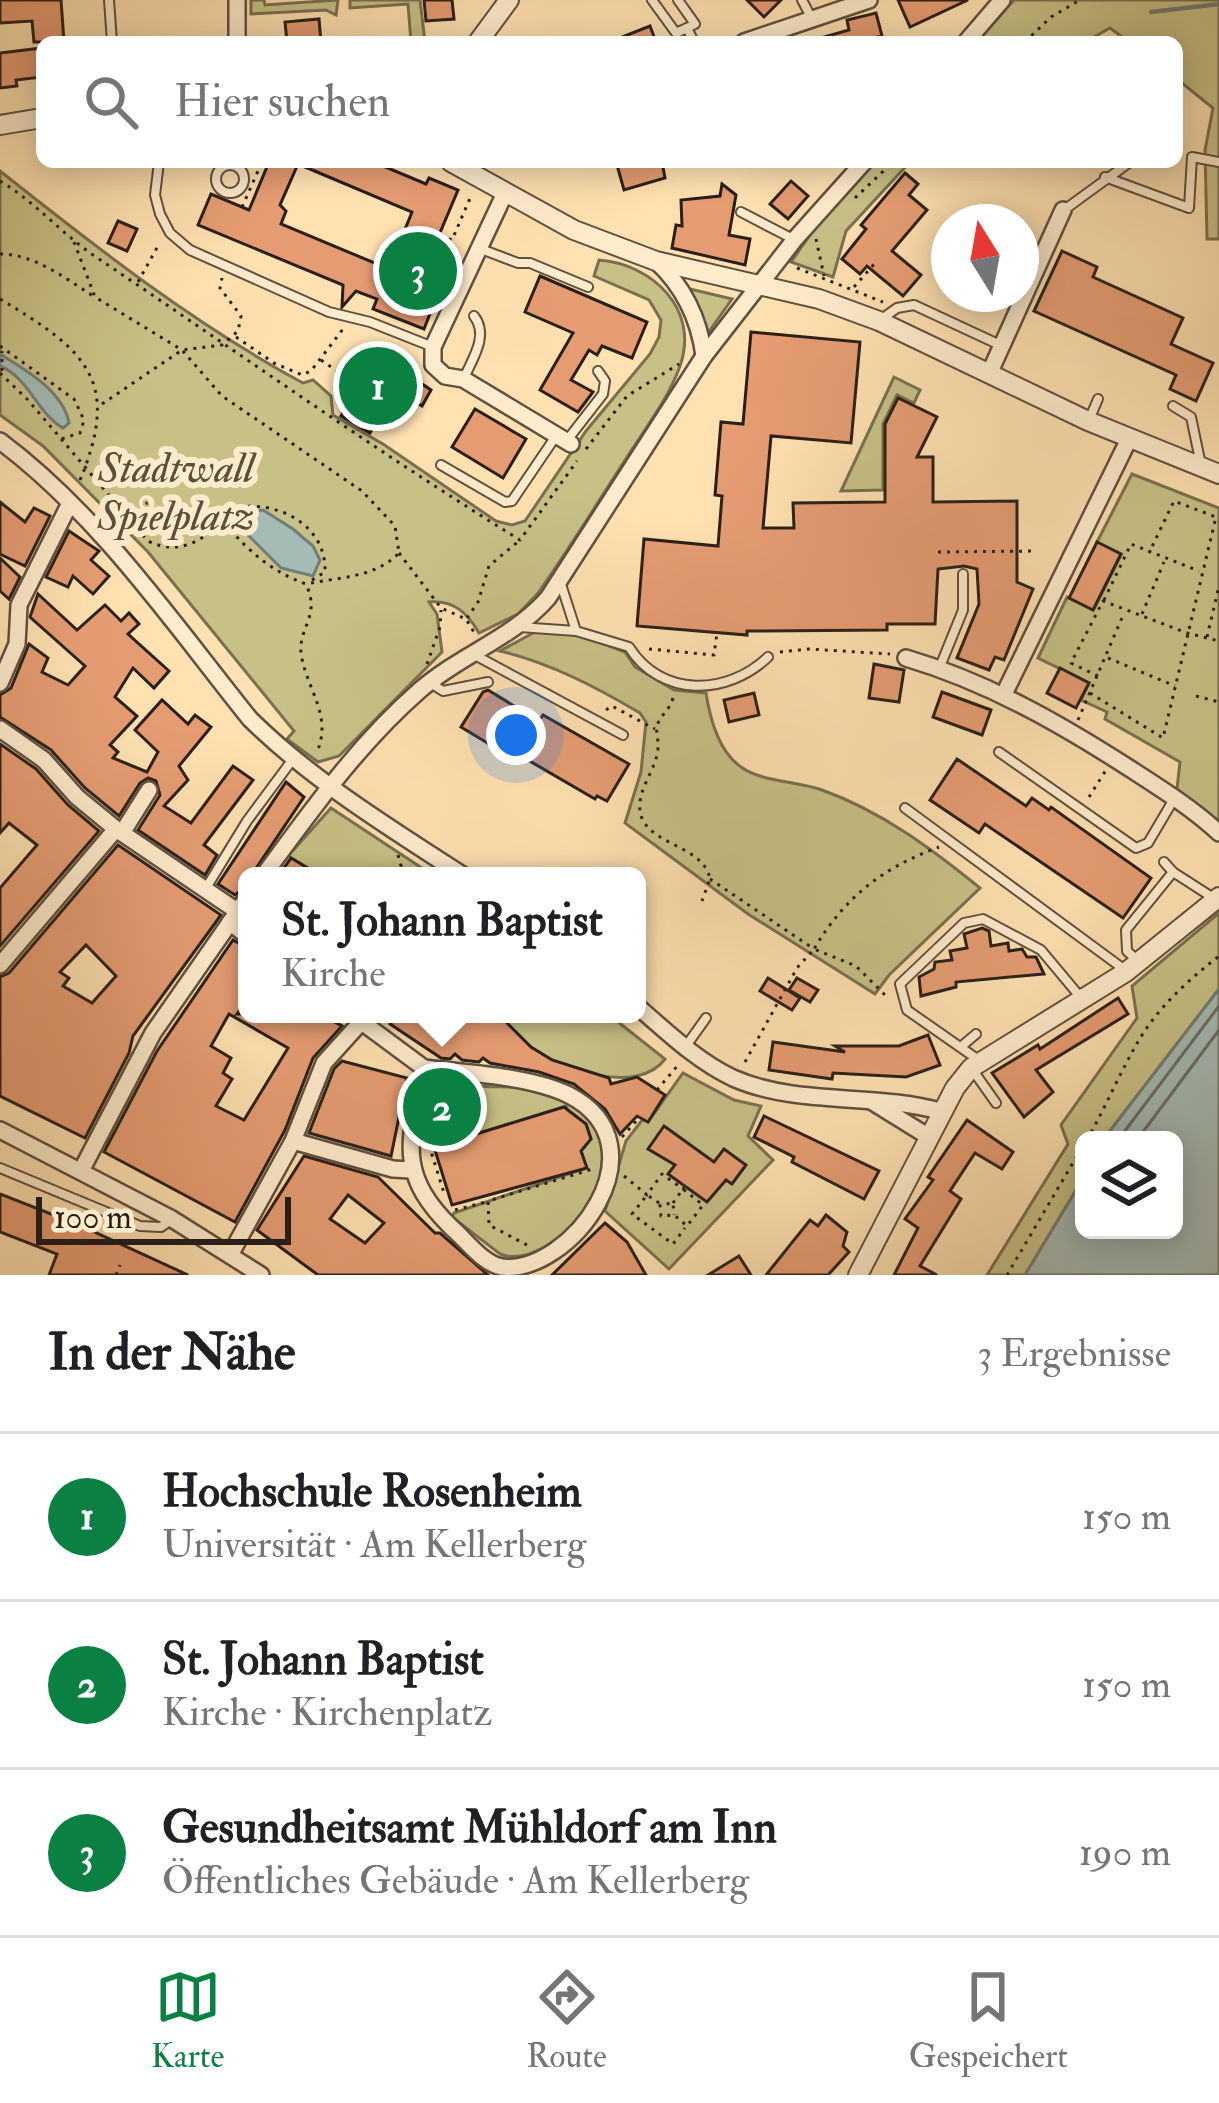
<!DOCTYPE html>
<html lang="de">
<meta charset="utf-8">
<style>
body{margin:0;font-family:"IM FELL Double Pica",serif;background:#f6f6f6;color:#202124}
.controls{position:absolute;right:36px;bottom:36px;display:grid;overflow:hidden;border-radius:18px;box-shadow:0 6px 30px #0003}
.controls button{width:108px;height:108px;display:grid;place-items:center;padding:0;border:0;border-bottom:3px solid #e0e0e0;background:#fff;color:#202124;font:60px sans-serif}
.compass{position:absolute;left:931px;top:204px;width:108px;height:108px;border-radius:50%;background:#fff;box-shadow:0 6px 30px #0003;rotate:349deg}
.scale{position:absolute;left:36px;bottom:30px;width:255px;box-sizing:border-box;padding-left:12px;border:6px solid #2a2019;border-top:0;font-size:33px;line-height:42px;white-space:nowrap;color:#2a2019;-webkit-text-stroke:9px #ffeccd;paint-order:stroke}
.you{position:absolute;left:516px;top:735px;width:42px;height:42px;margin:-30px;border:9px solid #fff;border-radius:50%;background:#1a73e8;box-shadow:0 0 0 18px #1a73e833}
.badge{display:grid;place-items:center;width:78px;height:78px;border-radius:50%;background:#0b8043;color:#fff;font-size:39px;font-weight:700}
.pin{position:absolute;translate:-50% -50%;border:6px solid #fff;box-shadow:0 3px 12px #0006}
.popup{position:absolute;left:238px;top:867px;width:408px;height:156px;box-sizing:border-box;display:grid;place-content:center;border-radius:18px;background:#fff;filter:drop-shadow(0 3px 9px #0005);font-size:39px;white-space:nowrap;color:#757577}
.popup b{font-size:45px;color:#202124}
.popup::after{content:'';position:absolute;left:50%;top:100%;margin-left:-24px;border:24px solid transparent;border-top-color:#fff}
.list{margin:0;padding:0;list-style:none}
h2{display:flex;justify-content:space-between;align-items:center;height:156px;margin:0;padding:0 48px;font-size:51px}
h2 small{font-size:39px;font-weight:400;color:#757577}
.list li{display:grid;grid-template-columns:78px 1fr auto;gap:36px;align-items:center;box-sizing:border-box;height:168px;padding:0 48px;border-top:3px solid #e0e0e0}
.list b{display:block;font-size:45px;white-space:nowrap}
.list p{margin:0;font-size:39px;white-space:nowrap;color:#757577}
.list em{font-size:39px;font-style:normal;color:#757577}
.icon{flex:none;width:66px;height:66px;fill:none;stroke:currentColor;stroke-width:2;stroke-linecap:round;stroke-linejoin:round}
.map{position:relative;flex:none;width:1219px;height:1275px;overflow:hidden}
.search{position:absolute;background:#fff;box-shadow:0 6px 30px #0003;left:36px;right:36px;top:36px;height:132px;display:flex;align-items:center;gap:30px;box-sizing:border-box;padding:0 42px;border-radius:18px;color:#757577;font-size:45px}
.sheet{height:660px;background:#fff}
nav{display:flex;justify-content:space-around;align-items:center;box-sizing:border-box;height:168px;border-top:3px solid #e0e0e0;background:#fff;font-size:33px;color:#757577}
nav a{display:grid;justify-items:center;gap:6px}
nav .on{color:#0b8043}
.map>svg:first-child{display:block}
.green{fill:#c8c187;stroke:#797050;stroke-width:3}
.water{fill:#a4bbb6;stroke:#737d77;stroke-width:3}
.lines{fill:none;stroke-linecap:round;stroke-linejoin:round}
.shore{stroke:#676e68;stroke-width:3}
.stream{stroke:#737d77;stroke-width:4.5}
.building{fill:#e69c73;stroke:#2a2019;stroke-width:3;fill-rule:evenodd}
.service-casing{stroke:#5f503f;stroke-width:12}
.minor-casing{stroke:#5f503f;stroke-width:20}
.tertiary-casing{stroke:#5f503f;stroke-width:22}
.path{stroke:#2a2019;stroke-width:3;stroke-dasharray:3 6;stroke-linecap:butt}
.service{stroke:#ffeccd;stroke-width:8}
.minor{stroke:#ffeccd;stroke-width:15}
.tertiary{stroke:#ffeccd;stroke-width:18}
.labels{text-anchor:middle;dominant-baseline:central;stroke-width:12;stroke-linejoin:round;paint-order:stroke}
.park-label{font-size:42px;font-style:italic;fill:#59503a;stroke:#ffeccd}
</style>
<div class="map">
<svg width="1219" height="1275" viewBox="0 0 1219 1275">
<rect width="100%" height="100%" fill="#ffe1b2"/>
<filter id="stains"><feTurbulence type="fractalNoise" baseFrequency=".00167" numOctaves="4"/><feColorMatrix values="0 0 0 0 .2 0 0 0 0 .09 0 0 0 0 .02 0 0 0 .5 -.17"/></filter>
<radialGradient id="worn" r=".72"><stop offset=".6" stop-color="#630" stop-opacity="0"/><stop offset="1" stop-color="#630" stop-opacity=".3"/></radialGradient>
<g class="green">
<path d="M251,0H264L265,5L338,0L336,15L326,10L251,14Z"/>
<path d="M350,0H420L425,42H411L408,4L350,8Z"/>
<path d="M1014,0H1219V239H1207L1205,150L1213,108L1177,79V42H1129L1110,28L1085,42H977Z"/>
<path d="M873,162H910L846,231L833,277L791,262L817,225Z"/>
<path d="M0,171C97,248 194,324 303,383L313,380L331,396L333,415L383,444L496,521L512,525L525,521L586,431L650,354L659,337L661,320L649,300L594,276L599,260C652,264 700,309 680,366C669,397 647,426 629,454C599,500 570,548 538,593L518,614L479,633C467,612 453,600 429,602L437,614L442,652L339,756L318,762L287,739L294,731L148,552L43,446L0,415Z"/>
<path d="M690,289L732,299L708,333Z"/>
<path d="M894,377L920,390L914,403L897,395L883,424V490L841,491Z"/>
<path d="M1132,474L1219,508V825L1177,789L1180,762L1105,719L1107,712L1081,700L1089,683L1038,658L1067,597L1094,609L1121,555L1097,542Z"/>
<path d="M546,626L573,632L625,652L635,667L674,690L706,693C710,719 718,751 741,767C761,782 798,781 822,790C881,811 932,849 980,888L889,975L875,994L748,914L625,823L641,772L646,722L640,713C596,687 550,663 500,651Z"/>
<path d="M331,808L434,876H321L288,856Z"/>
<path d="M1219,913V989L1103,1140H1084V1177L1025,1275H987L1068,1144L1061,1125L1137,1018L1132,986Z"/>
<path d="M494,1014H608L665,1059C638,1096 560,1070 529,1046C517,1036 506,1025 494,1014Z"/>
<path d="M683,1073L734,1100L761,1106L748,1136L773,1160L669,1269L605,1211L626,1141L643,1119L648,1122Z"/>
<path d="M478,1086C502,1088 540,1084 562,1097C662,1153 552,1275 500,1254L452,1217L454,1213L586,1168L581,1151L591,1139L586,1124L571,1119L566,1106L434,1147V1123L468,1112L470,1087Z"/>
</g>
<g class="water">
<path d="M0,354C26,370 63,391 69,423L63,428C37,413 29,378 0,366Z"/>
<path d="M263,510L293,529L313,546L320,560L313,576L281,568L239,526L243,514Z"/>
<path d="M1219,989V1275H1025L1084,1177V1230H1174V1140H1103Z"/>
</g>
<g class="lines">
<g class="shore">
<path d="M1118,1140L1219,1006"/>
<path d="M1137,1140L1219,1030"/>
</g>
<path class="stream" d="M1151,12L1219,4"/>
</g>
<g class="building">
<path d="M0,0H61L64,42H34L32,21L0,23Z"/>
<path d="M424,0H452L454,19L426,21Z"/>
<path d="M747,0H781L764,17Z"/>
<path d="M898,0H968L910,27Z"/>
<path d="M876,13L882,36L857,42H821V38L849,30L847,20Z"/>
<path d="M319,19L321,42H287L285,22Z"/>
<path d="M650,26L656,42H612V41Z"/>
<path d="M42,48V77L16,80L17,86L0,88V53Z"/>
<path d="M269,162H385L383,166L426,184L429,178L458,190L434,247L453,255L424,329L373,309L377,299L356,291L342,307L343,285L198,225L211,194L249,210ZM298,164L412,212L389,269L281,224L286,211L280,205Z"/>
<path d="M627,162H662L665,178L624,190L617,165Z"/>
<path d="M905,173L918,184L909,195L927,210L892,251L921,275L903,296L867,266L860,274L842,259L866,229L861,225Z"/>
<path d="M791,181L808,196L788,219L770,204Z"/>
<path d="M722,184L736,195L729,235L750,239L745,265L672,248L676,225L682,226L681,200L720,196Z"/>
<path d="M118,221L137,229L127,251L108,243Z"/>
<path d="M1062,251L1097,267L1093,277L1183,318L1171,344L1213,363L1196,401L1170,389L1176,375L1034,311Z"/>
<path d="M540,276L647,322L632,358L602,346L597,355L589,350L571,380L593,392L578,412L540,390L573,333L525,312Z"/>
<path d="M751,332L860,342L851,443L771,436L763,528H794L793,503L885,502V424L898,398L937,417L917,457H933V502L1017,501V582L1033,589L1004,660L995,657L989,670L957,658L979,604L977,569L964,566L938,569L935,624H887V630L747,631V635L637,626L644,539L718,546L722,496L715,495L721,422L743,424Z"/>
<path d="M371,349L431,390L422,406L395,391L370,433L341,416L356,391L349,387Z"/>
<path d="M475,409L526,439L503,478L452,447Z"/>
<path d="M0,502L25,522L34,508L50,516L25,566L0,554Z"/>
<path d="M69,531L99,551L91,560L109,576L93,594L73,576L68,587L46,577Z"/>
<path d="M1097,542L1121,554L1093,610L1069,598Z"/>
<path d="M0,558L20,577L9,599L0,591Z"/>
<path d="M38,594L77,630L105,605L121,621L129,613L139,624L128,634L169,671L154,688L133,668L115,697L137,716L110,745L118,752L113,758L147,772L158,752L135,730L162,700L188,724L195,715L211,727L179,766L188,780L164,806L191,823L233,766L253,780L204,845L217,855L205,875L138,830L160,795L156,781L148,778L140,783L119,816L85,788L51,750L0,717V695L11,688L29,644L48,658L42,672L68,685L85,666L30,617Z"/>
<path d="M874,664L904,670L899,702L869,698Z"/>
<path d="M1060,668L1089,683L1076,708L1047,693Z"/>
<path d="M488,690L539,721L543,715L629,764L607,801L597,796L595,799L502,745L499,750L461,727L483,692Z"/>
<path d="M942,692L991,710L982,735L933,717Z"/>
<path d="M754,693L759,715L729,722L724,700Z"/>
<path d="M0,744L36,769L68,805L99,831L0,946V888L37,845L9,823L0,833Z"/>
<path d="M957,759L1026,806L1032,798L1049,810L1051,807L1151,878L1123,918L985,824L979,833L930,800Z"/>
<path d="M286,782L304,797L251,876H247V886L235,895L218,884Z"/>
<path d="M118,845L221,915L133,1036L129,1053L85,1138L0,1096V977L9,973ZM86,945L116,976L92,1003L63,986L69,978L60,972Z"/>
<path d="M291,858L321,876H278Z"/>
<path d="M982,928L989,931L991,946L1008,943L1009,951L1022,949L1027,957H1036L1044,974L956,982V987L921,996L919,977L934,969L935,962L952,960L950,951L967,948L964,934Z"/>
<path d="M233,940L247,948V1001L237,1014H320L342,1026L313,1058L285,1130L235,1222L104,1152L157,1051ZM229,1014L288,1048L244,1120L216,1106L232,1079L223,1073L231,1058L211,1046Z"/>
<path d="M768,978L800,998L792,1010L760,991Z"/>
<path d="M797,978L818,990L810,1002L789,990Z"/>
<path d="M1118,998L1128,1014L1036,1070L1053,1092L1024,1117L992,1073L1038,1045L1040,1049Z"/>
<path d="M399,1014H498L531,1047L552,1060L609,1078L611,1084L637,1077L665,1095L648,1122L637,1116L620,1134L605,1109L574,1084L539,1072L490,1063L483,1058L479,1062L462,1060L455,1054L450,1059L441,1058L390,1024Z"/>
<path d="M928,1035L940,1065L906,1077L833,1073L832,1079L769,1070L773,1042L845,1052L835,1046H899Z"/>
<path d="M342,1061L407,1078L391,1156L309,1133L334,1069Z"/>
<path d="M437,1094L442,1098L455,1095L468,1102L432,1118L427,1114L430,1096Z"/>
<path d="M564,1107L586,1124L591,1139L581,1151L587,1168L452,1205L434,1147Z"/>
<path d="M764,1116L879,1171L864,1199L792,1162L794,1157L754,1137Z"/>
<path d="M967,1120L1013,1152L1002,1169L975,1153L950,1191L961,1199L920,1266L937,1275H894L918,1228L905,1219L933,1180L928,1177Z"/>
<path d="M664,1126L714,1162L724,1149L746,1165L732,1184L726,1180L707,1202L668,1174L675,1165L648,1149Z"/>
<path d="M304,1156L378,1177L435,1233H440L488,1275H318L257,1230ZM348,1195L384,1223L365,1243L330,1219Z"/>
<path d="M0,1194L79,1225L188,1275H49L57,1254L0,1232Z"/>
<path d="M826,1215L847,1232L843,1246L849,1252L828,1275H766L810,1220L818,1226Z"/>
<path d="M605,1223L627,1242L646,1275H552Z"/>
<path d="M739,1256L751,1275H708Z"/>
</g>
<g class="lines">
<defs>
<g id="service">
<path d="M109,0L112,42"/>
<path d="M652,0L676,33L687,28"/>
<path d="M678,0L695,24L687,28L694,42"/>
<path d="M802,0L812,19"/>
<path d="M159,162L155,195L160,214L170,233L190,250L329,312L370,322L433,347"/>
<circle cx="230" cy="179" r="14"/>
<path d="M1105,177L1189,208L1192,157L1219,162"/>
<path d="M1064,210L1130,162"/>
<path d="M741,212L793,239"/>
<path d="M481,249L518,263H530L588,287"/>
<path d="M883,318L897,308L914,305L1000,345"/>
<path d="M464,378C473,358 489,335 474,316"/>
<path d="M1173,406L1191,417L1201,465"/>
<path d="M1089,420L1098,399"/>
<path d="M568,439L603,394L605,381L598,371"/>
<path d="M441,465L505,502L512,501L556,436"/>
<path d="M560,581L576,631"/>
<path d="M519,627L576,631L629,647C661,698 727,696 768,657"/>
<path d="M471,653L623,735"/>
<path d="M939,669L963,610V574"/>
<path d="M429,682L443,691L488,682"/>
<path d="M999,752L1136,848L1148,843L1174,799"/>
<path d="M905,808L1125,970"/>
<path d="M1164,862L1173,872"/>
<path d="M206,888L247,821L293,759"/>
<path d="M1137,960L1127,951L1126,930L1173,872L1215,899"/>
<path d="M963,1045L976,1034"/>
<path d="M686,1046L706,1018"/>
<path d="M980,1061L907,1010L900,984L964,923L983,919L1041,950L1082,999"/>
<path d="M972,1069L996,1103"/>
<path d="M0,1168L140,1226L161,1227L171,1220"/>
</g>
<g id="minor">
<path d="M237,42V0"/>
<path d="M744,42L869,0"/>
<path d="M966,42L1002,0"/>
<path d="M505,193L433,347V365L445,376L463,379L571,444"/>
<path d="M656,261C684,287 699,318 704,356"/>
<path d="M989,374L1063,210"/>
<path d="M0,441C99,515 173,623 250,719C313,781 390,828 464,876"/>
<path d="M906,658C987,682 1059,723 1129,768C1160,788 1192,808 1219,833"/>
<path d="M0,683L17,644L19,605L70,503"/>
<path d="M1004,694L1129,439"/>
<path d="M0,729L44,760L77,797L116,829L237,911"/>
<path d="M122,833L149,790"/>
<path d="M263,876C311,811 358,744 420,690C460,655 513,638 548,598L704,356L795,239L864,162"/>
<path d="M230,922L247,936"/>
<path d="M0,965L116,829"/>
<path d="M637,1006C667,1032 697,1061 733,1078C799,1107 875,1092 943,1112"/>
<path d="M351,1014L424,1068"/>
<path d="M424,1068C466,1073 531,1076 569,1095C667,1146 570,1275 502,1267C483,1264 466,1240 452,1228C395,1173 410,1139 424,1068Z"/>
<path d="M871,1101L929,1137"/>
<path d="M0,1130L172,1219L261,1275"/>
<path d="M293,1141L393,1169L411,1170"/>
<path d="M81,1171L153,1033L247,898"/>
<path d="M230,1255L293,1141L324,1063L361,1022"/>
</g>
<g id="tertiary">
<path d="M478,42L509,0"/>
<path d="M0,125L42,118"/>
<path d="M451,162L574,230L656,261L819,299L879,321L1088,421L1219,474"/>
<path d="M858,1275L955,1088L971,1068L1126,972L1219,897"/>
</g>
</defs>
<use href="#service" class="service-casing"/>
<use href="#minor" class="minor-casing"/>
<use href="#tertiary" class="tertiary-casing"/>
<g class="path">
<path d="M1025,42L1051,17L1080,0"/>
<path d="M0,181C34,201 60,232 93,255C235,350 374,450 520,540L577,461"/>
<path d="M855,198L893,162"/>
<path d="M242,207L262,162"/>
<path d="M432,232L452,240L471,196"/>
<path d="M816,239L824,276"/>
<path d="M74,242L95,297L182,350L222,396L362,491L395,526L399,553C375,578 339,577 306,584"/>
<path d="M0,254C34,254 65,278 93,296"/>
<path d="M797,268L883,302"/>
<path d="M138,282L159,244"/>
<path d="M854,287L875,263"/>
<path d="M0,299C89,352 122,382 78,485"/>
<path d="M236,337L274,363L302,375L311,371L343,329"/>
<path d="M0,346L74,399L84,420L80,433L61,439"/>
<path d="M321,360L344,376"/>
<path d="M2,371V351"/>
<path d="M0,373L28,400L148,541C179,556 199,541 224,523"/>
<path d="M102,404L182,350L222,345L238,331L241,316L220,288L222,278"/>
<path d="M586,449L627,396L679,364"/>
<path d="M938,552L1037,551"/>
<path d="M399,553L441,608L466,619L475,634"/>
<path d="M312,580L325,572C327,524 275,499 233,508L224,523C249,551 270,571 306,584C322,619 295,628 302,659C309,692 332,717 317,752"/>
<path d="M1104,600L1131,544L1199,571"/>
<path d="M1142,614L1164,562"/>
<path d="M467,618L478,602L489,566L520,540"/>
<path d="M1207,637L1219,586"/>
<path d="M649,649L714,655L717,633"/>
<path d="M780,652L809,649L890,654"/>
<path d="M1108,658L1175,686"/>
<path d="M427,664L440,627L441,610"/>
<path d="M1098,676L1071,663L1103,601L1187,633L1219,641"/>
<path d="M1090,693L1163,738L1216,517L1174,501L1149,553"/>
<path d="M1196,696L1219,702"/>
<path d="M673,698C670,709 664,712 659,721C654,731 659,738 658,748C657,767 642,783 640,802C635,846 703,841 710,879L702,901"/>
<path d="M606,710L612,706L655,729"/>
<path d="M1078,720L1124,613"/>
<path d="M1089,797L1106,770"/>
<path d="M398,855L404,876"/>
<path d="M710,879L814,949C845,897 882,868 939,847"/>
<path d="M745,1062L797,968L814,949L856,966L889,999"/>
<path d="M657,1090L679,1064"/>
<path d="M622,1137L639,1118"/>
<path d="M1087,1140C1104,1110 1118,1077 1135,1047C1155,1010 1186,982 1219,956"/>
<path d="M429,1145L444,1193"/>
<path d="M624,1176L647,1195L662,1174L683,1189L685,1186"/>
<path d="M659,1203L647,1195L632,1214L673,1244L685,1228"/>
<path d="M673,1203L683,1189L703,1205L687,1226L674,1215L661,1216L660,1205L673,1203L674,1215"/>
<path d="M455,1210L486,1202"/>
<path d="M527,1245L489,1225L488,1201L593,1169"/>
<path d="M116,1275L120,1265"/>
<path d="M1007,1275L1084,1144"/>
</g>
<use href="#service" class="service"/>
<use href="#minor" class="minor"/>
<use href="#tertiary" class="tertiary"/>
</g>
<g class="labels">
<g class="park-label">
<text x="176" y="469">Stadtwall<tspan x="176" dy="48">Spielplatz</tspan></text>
</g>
</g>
<rect width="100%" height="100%" filter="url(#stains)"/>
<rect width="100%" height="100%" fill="url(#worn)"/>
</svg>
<div class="controls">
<button><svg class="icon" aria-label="layers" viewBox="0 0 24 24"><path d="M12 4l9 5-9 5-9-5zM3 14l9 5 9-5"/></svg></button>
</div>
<svg class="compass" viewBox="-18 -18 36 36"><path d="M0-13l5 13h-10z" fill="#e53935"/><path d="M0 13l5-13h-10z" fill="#757577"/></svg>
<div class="scale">100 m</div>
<div class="you"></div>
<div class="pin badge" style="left:378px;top:386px">1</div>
<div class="pin badge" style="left:442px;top:1107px">2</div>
<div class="popup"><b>St. Johann Baptist</b>Kirche</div>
<div class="pin badge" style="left:418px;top:271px">3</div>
<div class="search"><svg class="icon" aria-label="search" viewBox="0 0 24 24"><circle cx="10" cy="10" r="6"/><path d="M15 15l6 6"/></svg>Hier suchen</div>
</div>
<section class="sheet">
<h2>In der Nähe<small>3 Ergebnisse</small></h2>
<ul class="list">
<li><span class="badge">1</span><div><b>Hochschule Rosenheim</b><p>Universität · Am Kellerberg</p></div><em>150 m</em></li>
<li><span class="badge">2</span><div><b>St. Johann Baptist</b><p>Kirche · Kirchenplatz</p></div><em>150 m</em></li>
<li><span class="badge">3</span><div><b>Gesundheitsamt Mühldorf am Inn</b><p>Öffentliches Gebäude · Am Kellerberg</p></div><em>190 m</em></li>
</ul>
</section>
<nav>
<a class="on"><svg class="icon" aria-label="map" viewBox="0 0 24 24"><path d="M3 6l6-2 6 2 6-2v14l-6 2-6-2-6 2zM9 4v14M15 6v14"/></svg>Karte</a>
<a><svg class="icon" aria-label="directions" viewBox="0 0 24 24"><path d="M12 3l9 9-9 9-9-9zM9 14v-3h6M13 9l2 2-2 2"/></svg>Route</a>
<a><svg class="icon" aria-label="saved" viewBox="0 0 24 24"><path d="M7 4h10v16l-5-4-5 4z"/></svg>Gespeichert</a>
</nav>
